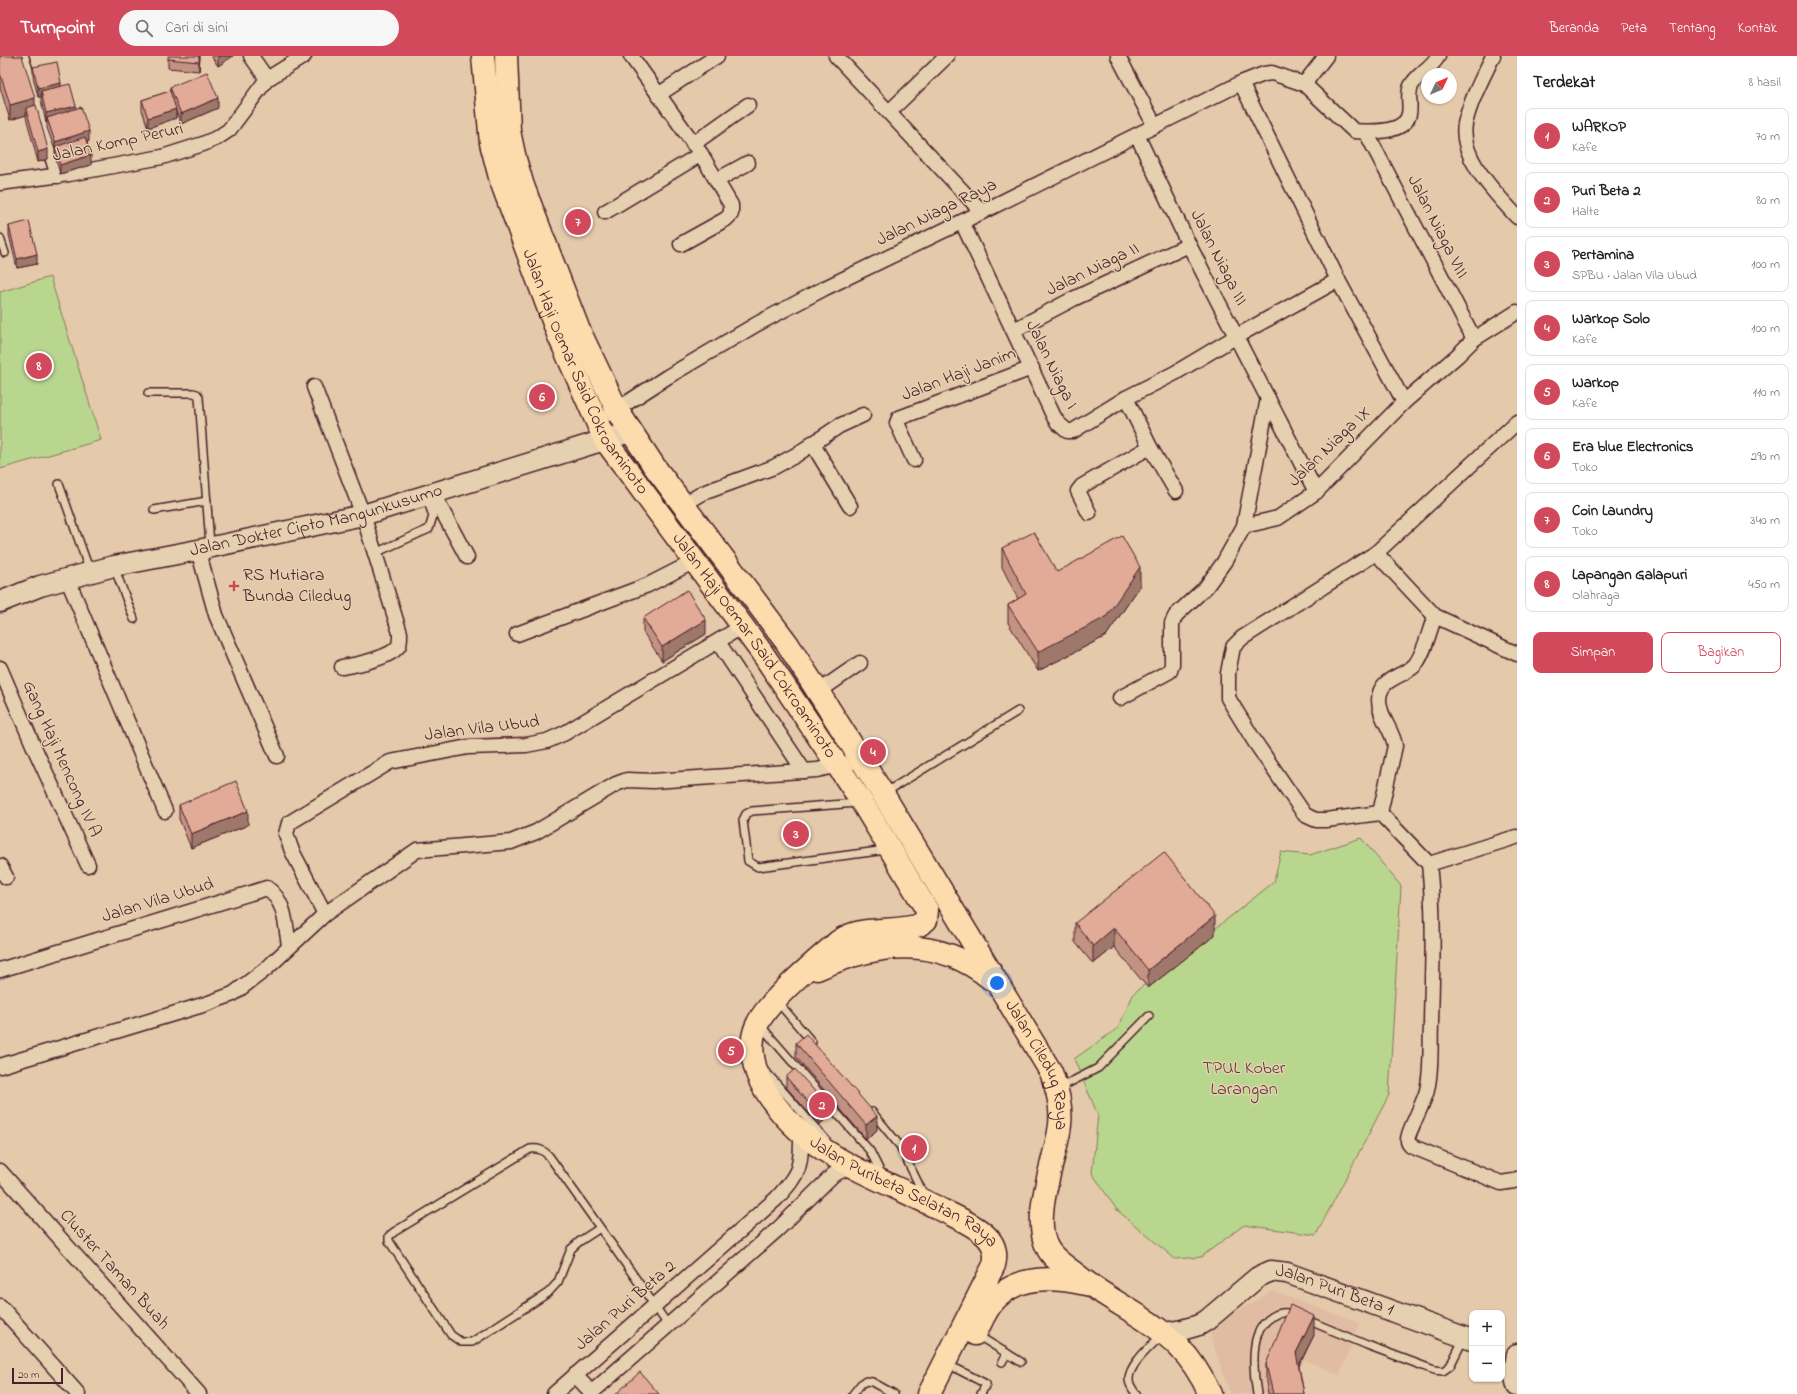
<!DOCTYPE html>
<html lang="id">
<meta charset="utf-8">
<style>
body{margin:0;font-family:"Indie Flower",sans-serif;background:#f6f6f6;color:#202124}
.controls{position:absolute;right:12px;bottom:12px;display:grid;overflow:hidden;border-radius:8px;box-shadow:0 1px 3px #0004}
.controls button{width:36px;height:36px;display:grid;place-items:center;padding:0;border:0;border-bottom:1px solid #e0e0e0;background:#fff;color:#202124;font:20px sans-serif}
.compass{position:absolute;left:1421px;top:12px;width:36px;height:36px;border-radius:50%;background:#fff;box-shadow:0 1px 3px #0004;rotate:46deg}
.scale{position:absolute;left:12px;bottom:10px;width:51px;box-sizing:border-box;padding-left:4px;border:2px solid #4a1f2b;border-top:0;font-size:11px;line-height:14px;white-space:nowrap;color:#4a1f2b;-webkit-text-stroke:3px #e5d1af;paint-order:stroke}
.you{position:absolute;left:997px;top:927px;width:14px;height:14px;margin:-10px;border:3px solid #fff;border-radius:50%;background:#1a73e8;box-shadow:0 0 0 6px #1a73e833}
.badge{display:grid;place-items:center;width:26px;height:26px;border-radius:50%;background:#d1495b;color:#fff;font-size:13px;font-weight:700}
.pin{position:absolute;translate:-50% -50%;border:2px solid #fff;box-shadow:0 1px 4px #0006}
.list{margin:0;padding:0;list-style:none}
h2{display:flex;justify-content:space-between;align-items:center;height:52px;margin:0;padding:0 16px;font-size:17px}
h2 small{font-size:13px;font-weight:400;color:#757577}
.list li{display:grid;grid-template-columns:26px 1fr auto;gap:12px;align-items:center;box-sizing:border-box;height:56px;margin:0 8px 8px;padding:0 8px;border:1px solid #e0e0e0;border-radius:8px}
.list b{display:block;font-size:15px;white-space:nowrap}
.list p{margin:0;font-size:13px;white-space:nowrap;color:#757577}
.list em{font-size:13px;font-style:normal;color:#757577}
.actions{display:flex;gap:8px;padding:12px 16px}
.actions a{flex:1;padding:9px 0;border:1px solid #d1495b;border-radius:8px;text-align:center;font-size:14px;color:#d1495b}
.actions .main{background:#d1495b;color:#fff}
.icon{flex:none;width:22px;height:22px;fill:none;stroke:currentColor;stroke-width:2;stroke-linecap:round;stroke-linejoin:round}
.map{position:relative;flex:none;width:1517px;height:1338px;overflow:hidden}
header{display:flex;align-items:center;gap:24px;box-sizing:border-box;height:56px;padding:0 20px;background:#d1495b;color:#fff}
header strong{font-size:19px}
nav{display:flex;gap:22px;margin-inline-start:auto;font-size:14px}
.search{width:280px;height:36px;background:#f6f6f6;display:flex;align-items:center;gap:10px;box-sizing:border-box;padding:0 14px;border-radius:22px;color:#757577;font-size:15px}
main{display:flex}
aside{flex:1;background:#fff}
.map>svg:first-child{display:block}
.built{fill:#e0bda2}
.green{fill:#b9d68e;stroke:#827a5c}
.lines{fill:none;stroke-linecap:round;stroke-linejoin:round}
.lane-casing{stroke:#4a1f2b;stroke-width:10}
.street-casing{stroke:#4a1f2b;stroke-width:17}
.secondary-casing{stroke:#4a1f2b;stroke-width:23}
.primary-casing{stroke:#4a1f2b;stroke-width:25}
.lane{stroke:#e5d1af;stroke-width:7}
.street{stroke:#e5d1af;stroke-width:14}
.secondary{stroke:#e5d1af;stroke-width:20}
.primary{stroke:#fcdcac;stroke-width:22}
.wall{fill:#c29382;stroke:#4a1f2b}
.shaded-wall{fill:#9e786a;stroke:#4a1f2b}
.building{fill:#e2ab97;stroke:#4a1f2b}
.poi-dot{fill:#d1495b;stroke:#e5d1af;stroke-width:1.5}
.labels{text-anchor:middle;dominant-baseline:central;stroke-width:3;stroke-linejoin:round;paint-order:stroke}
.street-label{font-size:18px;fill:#4a1f2b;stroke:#e5d1af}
.poi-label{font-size:18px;fill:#4a1f2b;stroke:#e5d1af;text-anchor:start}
.park-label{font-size:18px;fill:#5b3a3a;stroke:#e5d1af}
</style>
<header>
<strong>Turnpoint</strong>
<div class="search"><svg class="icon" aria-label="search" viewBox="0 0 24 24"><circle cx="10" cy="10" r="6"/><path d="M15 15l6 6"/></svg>Cari di sini</div>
<nav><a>Beranda</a><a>Peta</a><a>Tentang</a><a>Kontak</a></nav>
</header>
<main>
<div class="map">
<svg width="1517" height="1338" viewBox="0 0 1517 1338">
<rect width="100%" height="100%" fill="#e4c9aa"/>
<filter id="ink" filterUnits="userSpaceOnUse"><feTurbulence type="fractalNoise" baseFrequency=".025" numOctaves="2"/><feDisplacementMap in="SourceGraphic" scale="8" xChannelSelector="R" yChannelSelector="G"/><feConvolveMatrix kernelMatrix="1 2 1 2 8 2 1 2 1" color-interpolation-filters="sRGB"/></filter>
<g filter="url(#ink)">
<path class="built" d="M1272,1235L1360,1267L1340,1319L1303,1303L1294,1323L1297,1338H1230L1208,1273Z"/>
<g class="green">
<path d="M50,221L101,384L0,413V236Z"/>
<path d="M1361,782L1401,830L1389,1039L1316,1179L1244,1169L1201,1201L1175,1203L1117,1154L1092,1117L1098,1059L1074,1003L1118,972L1134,937L1274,826L1281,796L1310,799Z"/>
</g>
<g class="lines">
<defs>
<g id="lane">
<path d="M0,182L5,197"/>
<path d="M148,337H193L197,338L199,341L210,489"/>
<path d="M59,428L90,516"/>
<path d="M154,454L207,445"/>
<path d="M375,497L429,473L433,460L426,440"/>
<path d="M114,511L134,563"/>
<path d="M886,736L1018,655"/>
<path d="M857,747L752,755L746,758L743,764L748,805L758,811L886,794"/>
<path d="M777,945L812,986"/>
<path d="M760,969L870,1095L882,1119"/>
<path d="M767,1017L826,1084"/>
<path d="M1059,1032L1098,1012L1149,960"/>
<path d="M872,1056L900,1090L924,1139"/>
<path d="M600,1172L580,1185L571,1193L558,1226L548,1237L472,1286H461L451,1279L389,1185V1180L394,1176L530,1093C539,1092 543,1094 549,1100C589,1156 629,1212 668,1269"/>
<path d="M1305,1263L1367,1289L1434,1314L1443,1315L1450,1310L1464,1282"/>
<path d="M977,1279L1021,1306"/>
<path d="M1002,1306L1007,1297"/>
<path d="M957,1313L986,1328L981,1338"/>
<path d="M853,1338L861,1328L866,1325L872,1326L894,1338"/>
<path d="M1136,1338C1133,1334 1129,1328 1129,1324C1128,1309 1152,1289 1162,1279"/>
<path d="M1257,1338C1254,1322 1252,1295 1257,1280C1263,1263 1279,1252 1296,1259"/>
</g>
<g id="street">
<path d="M21,0L58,120"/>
<path d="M251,0L267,23"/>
<path d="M631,0L701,98L731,149V158L726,163L681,188"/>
<path d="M836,0L982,156"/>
<path d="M1118,0L1155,70"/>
<path d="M1493,0C1483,21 1470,45 1465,68C1459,102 1496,137 1517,161"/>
<path d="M1241,27L1338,224L1404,346"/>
<path d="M1304,28L1326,0"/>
<path d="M658,39L717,0"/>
<path d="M889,56L947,0"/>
<path d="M1366,76L1474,283"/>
<path d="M1137,79L1189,189L1316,436"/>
<path d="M693,88L748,49"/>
<path d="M717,124L748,107"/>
<path d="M0,127L69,118L162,101L203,88L217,82L229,74L267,23L304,0"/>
<path d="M605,156L701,98"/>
<path d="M962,166L1054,361L1058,367L1067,375H1073L1126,342L1175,317L1237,280L1338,224"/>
<path d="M1014,274L1073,243L1189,189"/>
<path d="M314,331L363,459L400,577C400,580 400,586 399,589C392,602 355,609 342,611"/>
<path d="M1126,342L1150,391L1176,435"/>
<path d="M610,358L667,321L757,268L825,232L982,156L1241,27L1264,18L1272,17L1304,28L1354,75C1369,76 1405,78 1409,58C1411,49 1407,39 1411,30C1417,18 1432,12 1438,0"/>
<path d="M812,387L850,450"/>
<path d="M914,404L897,367L899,362L1032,312"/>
<path d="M433,438L467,501"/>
<path d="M684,448L703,437L774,411L796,399L839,370L863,359"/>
<path d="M1089,457L1078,435L1082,430L1150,391"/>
<path d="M1244,470L1278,462L1316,436L1404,346L1458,299L1474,283L1517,256"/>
<path d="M198,494L216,559L277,700"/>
<path d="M1376,497L1435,560L1517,598"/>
<path d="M67,522L165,755"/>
<path d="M517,578L648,529L695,505"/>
<path d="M718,586L804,715"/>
<path d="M0,612L34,691L88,809"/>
<path d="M818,636L860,607"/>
<path d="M1120,642L1170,615L1172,608V567L1176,559L1206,531L1224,506L1244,470L1268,342"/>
<path d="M1380,757L1395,690C1393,674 1379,662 1379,644C1379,621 1404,621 1415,609C1425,596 1429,575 1435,560"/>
<path d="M1516,781L1429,808C1435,861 1432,915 1431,967C1430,989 1432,1013 1427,1034C1425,1045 1406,1079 1408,1085C1408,1087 1410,1089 1411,1090L1501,1127L1514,1125L1517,1123"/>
<path d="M1429,808L1380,757L1326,764H1316L1305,759L1255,686L1228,642V617L1233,591L1242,582L1376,497L1517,366"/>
<path d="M0,810L6,821"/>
<path d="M325,858L292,795L286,778L289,767L390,706L468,691L526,689L547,685L565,677L743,570"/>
<path d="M0,914L267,832C286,846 285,867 289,889"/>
<path d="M0,1010L206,948L233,938L266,913L325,858L417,794L511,786L536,776L616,728L627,724L653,725L817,714L861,704"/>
<path d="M0,1115L199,1338"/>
<path d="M0,1250L78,1338"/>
<path d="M575,1319L592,1337"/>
<path d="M554,1338L776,1143C801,1116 801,1111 801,1076"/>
<path d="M590,1338L778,1173L834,1118L851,1111"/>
</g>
<g id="secondary">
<path id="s1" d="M0,546L40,530L114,510L198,494L363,459L630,376"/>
<path id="s2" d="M1164,1277L1182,1274L1199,1269L1207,1264L1258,1221L1271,1215L1287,1217L1472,1284"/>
<path d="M1517,1298L1514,1316L1517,1330"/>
</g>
<g id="primary">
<path id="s3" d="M483,0L491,87L501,125L558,278L605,384L763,598L862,746L927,854L926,864L919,869C893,878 864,868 839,885C817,904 766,946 756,971C748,991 754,1015 764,1032C803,1099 874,1119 938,1152C953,1160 972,1167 985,1179C994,1187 997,1197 994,1209L929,1338"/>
<path id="s4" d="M506,0L509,75L515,103L523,130L578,272L617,354L654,410L787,587L883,738L1051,1016C1057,1033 1062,1050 1060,1069C1056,1104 1030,1161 1048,1193C1054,1204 1067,1211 1077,1219C1109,1245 1149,1261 1178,1290C1191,1303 1202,1321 1210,1338"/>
<path d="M817,913C877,887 936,878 991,923"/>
<path d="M975,1278C981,1267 985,1255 993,1246C1017,1218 1054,1221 1086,1228"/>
</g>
</defs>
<use href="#lane" class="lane-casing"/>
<use href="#street" class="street-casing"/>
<use href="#secondary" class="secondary-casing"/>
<use href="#primary" class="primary-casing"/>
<use href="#lane" class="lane"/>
<use href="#street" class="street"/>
<use href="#secondary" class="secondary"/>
<use href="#primary" class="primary"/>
</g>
<g class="wall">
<path d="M0,0L35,49L48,103L38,106L26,61V59L10,64L0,31Z"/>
<path d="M200,0L199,15L168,12V3Z"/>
<path d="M211,0H233L218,10Z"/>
<path d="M33,11L61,30L76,53L89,85L87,86L91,109L60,118L55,100V94L47,72V66L46,67L41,44V41H38L33,21Z"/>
<path d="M170,31L218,52L181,68L176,55V62L148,72L142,54V44L170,35Z"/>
<path d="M9,170L37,208L17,212L9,179Z"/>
<path d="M1002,492L1057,516L1140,530L1106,580L1038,615L1008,567V549L1018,543L1002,511Z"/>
<path d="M643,562L706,578L662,605L643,576Z"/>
<path d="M179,749L248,769L191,792L179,763Z"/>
<path d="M1075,867L1215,879L1148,932L1114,891L1093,908L1075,886Z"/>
<path d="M796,987L877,1074L866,1083L796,1001Z"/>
<path d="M786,1021L829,1060L819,1069L786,1031Z"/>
<path d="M1314,1279L1299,1310L1304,1338H1268L1266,1326V1308Z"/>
</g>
<g class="shaded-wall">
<path d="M199,0H200L199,15Z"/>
<path d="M220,0H233L218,10V1Z"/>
<path d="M61,27V37L41,35V41H38V32Z"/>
<path d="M35,42V56L26,52V59L10,64V49Z"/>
<path d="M218,42V52L181,68V58Z"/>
<path d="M76,50V60L47,62V66L46,67V57Z"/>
<path d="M176,53V62L148,72V62Z"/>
<path d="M89,75V85L56,96L55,92V86Z"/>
<path d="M48,93V103L38,106V96Z"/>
<path d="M91,99V109L60,118V109Z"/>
<path d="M37,198V208L17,212V203Z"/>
<path d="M1140,511V530L1106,580L1038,615V596Z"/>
<path d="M706,564V578L662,605V591Z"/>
<path d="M248,755V769L191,792V778Z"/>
<path d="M1215,860V879L1148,932V914Z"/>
<path d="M1114,872V891L1093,908V890Z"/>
<path d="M829,1051V1060L819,1069V1059Z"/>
<path d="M877,1060V1074L866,1083V1069Z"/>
<path d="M1314,1260V1279L1296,1315V1297Z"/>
</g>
<g class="building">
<path d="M0,0H22L35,42L10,49L0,17Z"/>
<path d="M168,0H199V6L168,3Z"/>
<path d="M57,6L61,27L38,32L33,11Z"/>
<path d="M207,16L218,42L181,58L170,31Z"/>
<path d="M70,28L76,50L46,57L41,35Z"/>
<path d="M170,35L176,53L148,62L142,44Z"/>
<path d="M36,49L48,93L38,96L26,52Z"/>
<path d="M81,51L89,75L55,86L47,62Z"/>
<path d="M85,81L91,99L60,109L55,91Z"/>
<path d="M29,165L37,198L17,203L9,170Z"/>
<path d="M1034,476L1057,516L1122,480L1140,511L1106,561L1038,596L1008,549L1026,538L1002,492Z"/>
<path d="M687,534L706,564L662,591L643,562Z"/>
<path d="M236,725L248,755L191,778L179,749Z"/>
<path d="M1164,796L1215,860L1148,914L1114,872L1093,890L1075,867Z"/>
<path d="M806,978L877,1060L866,1069L796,987Z"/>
<path d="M795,1013L829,1051L819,1059L786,1021Z"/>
<path d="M1290,1249L1314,1260L1296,1297L1304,1338H1273L1266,1308Z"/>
<path d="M640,1316L659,1338H616Z"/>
</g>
</g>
<path class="poi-dot" d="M232 524h4v4h4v4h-4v4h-4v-4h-4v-4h4z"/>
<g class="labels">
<g class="street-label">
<text transform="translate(118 87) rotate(-12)">Jalan Komp Peruri</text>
<text transform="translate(937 157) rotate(-26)">Jalan Niaga Raya</text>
<text transform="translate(1437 171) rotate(63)">Jalan Niaga VIII</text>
<text transform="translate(1218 202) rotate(63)">Jalan Niaga III</text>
<text transform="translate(1093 214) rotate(-26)">Jalan Niaga II</text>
<text transform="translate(1051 309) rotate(64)">Jalan Niaga I</text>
<text stroke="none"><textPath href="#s3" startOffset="336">Jalan Haji Oemar Said Cokroaminoto</textPath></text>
<text transform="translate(959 319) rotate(-21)">Jalan Haji Janim</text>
<text transform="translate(1330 391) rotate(-44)">Jalan Niaga IX</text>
<text stroke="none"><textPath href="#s1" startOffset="327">Jalan Dokter Cipto Mangunkusumo</textPath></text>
<text stroke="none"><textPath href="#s3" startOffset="660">Jalan Haji Oemar Said Cokroaminoto</textPath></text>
<text transform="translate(482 673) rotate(-7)">Jalan Vila Ubud</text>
<text transform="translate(61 703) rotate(66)">Gang Haji Mencong IV A</text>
<text transform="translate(158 845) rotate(-17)">Jalan Vila Ubud</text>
<text stroke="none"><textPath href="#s4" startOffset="1156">Jalan Ciledug Raya</textPath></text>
<text stroke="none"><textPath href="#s3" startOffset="1438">Jalan Puribeta Selatan Raya</textPath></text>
<text transform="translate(114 1214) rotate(48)">Cluster Taman Buah</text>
<text stroke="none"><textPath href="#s2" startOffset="193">Jalan Puri Beta 1</textPath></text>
<text transform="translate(626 1250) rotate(-41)">Jalan Puri Beta 2</text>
</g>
<g class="poi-label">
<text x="243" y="520">RS Mutiara<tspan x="243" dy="21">Bunda Ciledug</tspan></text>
</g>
<g class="park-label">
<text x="1244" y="1013">TPUL Kober<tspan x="1244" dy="21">Larangan</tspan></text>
</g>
</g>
</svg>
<div class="controls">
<button>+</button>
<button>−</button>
</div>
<svg class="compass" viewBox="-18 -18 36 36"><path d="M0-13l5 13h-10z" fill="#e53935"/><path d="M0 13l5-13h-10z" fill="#757577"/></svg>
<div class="scale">20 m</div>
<div class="you"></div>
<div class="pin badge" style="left:914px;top:1092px">1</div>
<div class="pin badge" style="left:822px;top:1049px">2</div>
<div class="pin badge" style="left:796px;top:778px">3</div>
<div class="pin badge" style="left:873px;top:696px">4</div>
<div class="pin badge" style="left:731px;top:995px">5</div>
<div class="pin badge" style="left:542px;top:341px">6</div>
<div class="pin badge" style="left:578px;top:166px">7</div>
<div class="pin badge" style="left:39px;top:310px">8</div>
</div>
<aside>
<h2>Terdekat<small>8 hasil</small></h2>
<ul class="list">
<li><span class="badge">1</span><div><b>WARKOP</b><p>Kafe</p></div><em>70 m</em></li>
<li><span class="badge">2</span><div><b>Puri Beta 2</b><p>Halte</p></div><em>80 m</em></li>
<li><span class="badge">3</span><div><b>Pertamina</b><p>SPBU · Jalan Vila Ubud</p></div><em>100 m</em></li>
<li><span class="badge">4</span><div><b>Warkop Solo</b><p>Kafe</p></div><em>100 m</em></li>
<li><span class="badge">5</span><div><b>Warkop</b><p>Kafe</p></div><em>110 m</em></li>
<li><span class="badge">6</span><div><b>Era blue Electronics</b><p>Toko</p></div><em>290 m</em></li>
<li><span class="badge">7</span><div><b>Coin Laundry</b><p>Toko</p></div><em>340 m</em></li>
<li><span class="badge">8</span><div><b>Lapangan Galapuri</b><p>Olahraga</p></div><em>450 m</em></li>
</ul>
<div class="actions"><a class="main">Simpan</a><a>Bagikan</a></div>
</aside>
</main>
